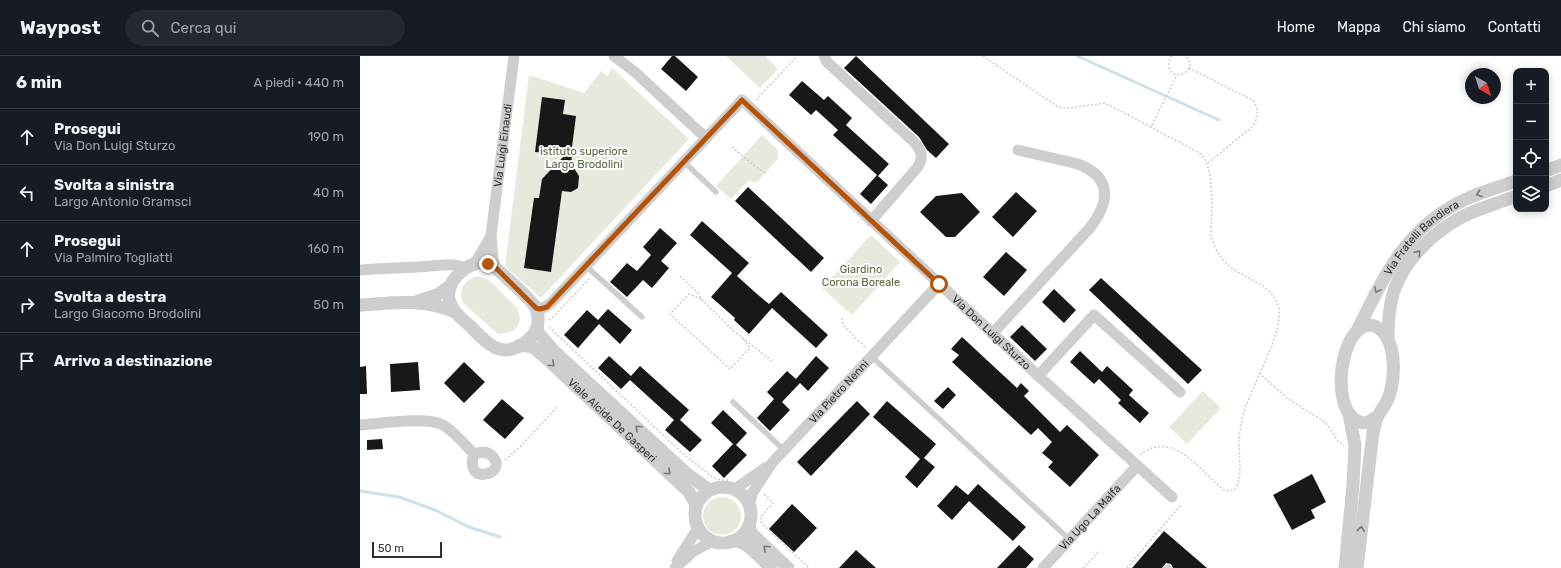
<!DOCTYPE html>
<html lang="it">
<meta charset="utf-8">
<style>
body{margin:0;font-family:Rubik,sans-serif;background:#242831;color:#f1f3f6}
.controls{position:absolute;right:12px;top:12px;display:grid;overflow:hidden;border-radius:8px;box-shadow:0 2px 10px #0003}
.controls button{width:36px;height:36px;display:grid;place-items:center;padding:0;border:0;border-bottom:1px solid #363941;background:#171b24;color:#f1f3f6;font:20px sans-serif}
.compass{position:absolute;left:1105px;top:12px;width:36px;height:36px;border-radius:50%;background:#171b24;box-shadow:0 2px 10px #0003;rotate:141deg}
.scale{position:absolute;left:12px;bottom:10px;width:70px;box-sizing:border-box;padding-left:4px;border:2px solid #313131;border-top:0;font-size:11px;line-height:14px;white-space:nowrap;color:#313131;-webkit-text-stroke:3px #fff;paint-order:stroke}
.stop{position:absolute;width:12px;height:12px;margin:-9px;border:3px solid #b45309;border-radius:50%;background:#fff}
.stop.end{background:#b45309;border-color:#fff;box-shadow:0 1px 4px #0008}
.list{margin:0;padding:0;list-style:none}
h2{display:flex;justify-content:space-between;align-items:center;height:52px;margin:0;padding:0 16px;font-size:17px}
h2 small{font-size:13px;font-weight:400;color:#9ea1a6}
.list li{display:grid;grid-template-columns:26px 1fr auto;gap:12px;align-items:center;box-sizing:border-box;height:56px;padding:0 16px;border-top:1px solid #363941}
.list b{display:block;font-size:15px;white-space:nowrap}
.list p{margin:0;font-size:13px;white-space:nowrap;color:#9ea1a6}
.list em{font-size:13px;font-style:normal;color:#9ea1a6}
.icon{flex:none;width:22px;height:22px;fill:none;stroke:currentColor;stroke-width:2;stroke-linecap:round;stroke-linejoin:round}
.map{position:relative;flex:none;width:1201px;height:512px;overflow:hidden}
header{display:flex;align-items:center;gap:24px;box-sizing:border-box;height:56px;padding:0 20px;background:#171b24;border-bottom:1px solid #363941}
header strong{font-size:19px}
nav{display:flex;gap:22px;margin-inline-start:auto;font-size:14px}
.search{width:280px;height:36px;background:#242831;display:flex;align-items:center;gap:10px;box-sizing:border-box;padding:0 14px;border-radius:22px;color:#9ea1a6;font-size:15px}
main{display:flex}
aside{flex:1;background:#171b24}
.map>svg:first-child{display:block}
.green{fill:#e5eadd}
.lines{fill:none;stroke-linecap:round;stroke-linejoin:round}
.stream{stroke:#cee1eb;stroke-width:3}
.building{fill:#181818}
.path{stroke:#cbcbcb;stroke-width:1.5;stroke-dasharray:2 2;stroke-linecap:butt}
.service{stroke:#cecece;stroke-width:5.5}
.minor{stroke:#cecece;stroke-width:11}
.tertiary{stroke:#cecece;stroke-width:13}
.oneway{stroke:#787878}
.route{stroke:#b45309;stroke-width:5}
.labels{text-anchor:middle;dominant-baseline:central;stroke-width:4;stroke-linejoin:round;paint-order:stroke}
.street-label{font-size:11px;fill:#313131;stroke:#fff}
.park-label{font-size:11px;fill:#566b40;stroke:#fff}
</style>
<header>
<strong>Waypost</strong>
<div class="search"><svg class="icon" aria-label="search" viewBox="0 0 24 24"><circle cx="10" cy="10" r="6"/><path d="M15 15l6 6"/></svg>Cerca qui</div>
<nav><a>Home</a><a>Mappa</a><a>Chi siamo</a><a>Contatti</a></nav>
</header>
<main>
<aside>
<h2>6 min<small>A piedi · 440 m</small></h2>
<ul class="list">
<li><svg class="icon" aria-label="ahead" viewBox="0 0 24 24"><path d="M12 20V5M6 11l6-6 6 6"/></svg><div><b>Prosegui</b><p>Via Don Luigi Sturzo</p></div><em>190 m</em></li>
<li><svg class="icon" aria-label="left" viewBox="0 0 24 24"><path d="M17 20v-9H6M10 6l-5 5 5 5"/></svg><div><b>Svolta a sinistra</b><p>Largo Antonio Gramsci</p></div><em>40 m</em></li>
<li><svg class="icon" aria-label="ahead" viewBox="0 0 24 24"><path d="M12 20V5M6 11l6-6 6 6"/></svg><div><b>Prosegui</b><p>Via Palmiro Togliatti</p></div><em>160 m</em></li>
<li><svg class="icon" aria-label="right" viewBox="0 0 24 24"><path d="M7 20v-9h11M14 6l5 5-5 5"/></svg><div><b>Svolta a destra</b><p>Largo Giacomo Brodolini</p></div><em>50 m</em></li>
<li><svg class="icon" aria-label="arrive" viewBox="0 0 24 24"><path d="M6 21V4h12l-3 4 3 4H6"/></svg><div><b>Arrivo a destinazione</b></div></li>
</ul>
</aside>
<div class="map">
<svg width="1201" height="512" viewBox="0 0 1201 512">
<rect width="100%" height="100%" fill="#fff"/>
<g class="green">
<path d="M366,0H405L418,13L400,32Z"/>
<path d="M252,12L329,83L181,242L145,210L169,19L224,37L241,15L247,20Z"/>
<path d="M402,79L417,93L418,103L396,127L388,125L371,143L356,130Z"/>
<path d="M511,179L540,206L492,259L462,232Z"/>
<path d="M117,220L128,223L158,253L160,263L158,270L153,275L147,277L138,278L104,248C97,235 104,224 117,220Z"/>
<path d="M843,335L861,352L827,388L809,371Z"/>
<circle cx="362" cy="460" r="19"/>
</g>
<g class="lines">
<g class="stream">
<path d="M717,0L859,64"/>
<path d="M0,435L39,441L75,454L109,471L140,481"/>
</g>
</g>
<g class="building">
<path d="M312,0H315L338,21L326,35L301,13Z"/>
<path d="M496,0L589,88L576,102L567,94L559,81L484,12Z"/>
<path d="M442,25L464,44L468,40L492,62L486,69L529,108L518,120L528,129L511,148L500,138L517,119L473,79L478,74L456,54L451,59L429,39Z"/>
<path d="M182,41L205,44L203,58L216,60L212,91L208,95L211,93L212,109L219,120L218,132L211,136L202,135L191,216L164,212L174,142H179L182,123L205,99L175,96Z"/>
<path d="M388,131L464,202L451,216L375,145Z"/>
<path d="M656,136L677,155L653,181L632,161Z"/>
<path d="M602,137L620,156L595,181H586L560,156L576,140Z"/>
<path d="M342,165L389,207L377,220L397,238L409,248L421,236L468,279L456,292L412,252L389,278L374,264L375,262L351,241L372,217L330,179Z"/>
<path d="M300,172L317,187L301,205L309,212L292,232L283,224L267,241L250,226L267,207L277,215L291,199L283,191Z"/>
<path d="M646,196L667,214L644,240L623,221Z"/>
<path d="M741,222L842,314L828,328L729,234Z"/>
<path d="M694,233L716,254L704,267L682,246Z"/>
<path d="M248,253L272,274L260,288L239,268L218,292L204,279L227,254L238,264Z"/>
<path d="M662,269L687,293L675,305L650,281Z"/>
<path d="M602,281L657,332L661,327L669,335L664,340L700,376L707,369L739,399L710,431L688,411L693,406L682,397L692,386L678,372L671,379L592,306L599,299L591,293Z"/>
<path d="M720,295L742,316L747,310L773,334L769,339L789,357L780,367L758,347L761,344L739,323L734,328L710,306Z"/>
<path d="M249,300L271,320L280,310L329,354L320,364L342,384L330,396L305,374L314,364L270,324L261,333L238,312Z"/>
<path d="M456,300L469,312L448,335L440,327L422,346L430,354L410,375L397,362L414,343L407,336L427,315L436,323Z"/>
<path d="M58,306L60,334L31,336L30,308Z"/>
<path d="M104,306L125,326L104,347L84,327Z"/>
<path d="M6,310L7,338H0V311Z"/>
<path d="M588,331L596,339L583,353L574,345Z"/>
<path d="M142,343L164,362L145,383L123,364Z"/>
<path d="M497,345L510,358L451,420L437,406Z"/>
<path d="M527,345L576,388L564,402L575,411L557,432L545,421L560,403L513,361Z"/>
<path d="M363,354L387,377L376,389L387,399L364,422L352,410L373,388L351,367Z"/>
<path d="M22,383L23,393L7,394V384Z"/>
<path d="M952,418L966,446L951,454L955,462L932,474L913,439Z"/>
<path d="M618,428L666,471L653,485L609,445L592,464L577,450L596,429L608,439Z"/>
<path d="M432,448L457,472L434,496L409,473Z"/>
<path d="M804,475L847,512H813L811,508L806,507L802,512H772Z"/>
<path d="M659,489L674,503L666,512H637Z"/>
<path d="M496,494L516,512H479Z"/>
</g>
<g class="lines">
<g class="path">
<path d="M623,0L698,51L711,52L745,47L791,71L817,19"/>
<path d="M812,0C809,3 808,7 809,12C815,27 839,14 826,0"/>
<path d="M829,12L894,45C899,55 898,61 893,70L848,107"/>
<path d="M396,44L437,0"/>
<path d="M372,91L392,108L405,117"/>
<path d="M320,220L336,235L343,245L375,276L412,305"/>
<path d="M341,243L329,238L310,258L370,313L390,292L382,281"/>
<path d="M482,262L483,269L506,292"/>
<path d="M189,264L194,260L230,222"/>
<path d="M189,271L322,397L354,422L361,424H370"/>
<path d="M899,317L927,342L966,367L978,385L984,389"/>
<path d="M780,399C813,372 841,416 864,434C887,442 878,396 879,385C879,378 881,370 882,364C888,334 927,274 918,249C911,228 885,223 869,210C859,202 854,190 851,179C851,160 856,107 839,97L791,71"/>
<path d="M145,404L161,390L197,351"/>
<path d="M404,438L413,447L401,460V467L449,512"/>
<path d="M723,512L739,495"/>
<path d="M767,512L821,449"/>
</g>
<g class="service">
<path d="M324,106L356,136"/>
<path d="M226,210L282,261"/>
<path d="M511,300L709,483"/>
<path d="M373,346L424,394"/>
<path d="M806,512L808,511L809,512"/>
</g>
<g class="minor">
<path d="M254,0L276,17L346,82"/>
<path d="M464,0L467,6L554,86C562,95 564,102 557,112L511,165"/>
<path d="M115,207L131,180"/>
<path id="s1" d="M136,212L133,203L131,179L154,0"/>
<path d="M0,214C24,212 48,212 72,210C86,209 92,207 105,212"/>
<path id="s2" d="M176,252H183L191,247L382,44L672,314L812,441"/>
<path d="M632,278L729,173C749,148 754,122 718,108L658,94"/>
<path d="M678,320L734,259L820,336"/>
<path d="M0,369C19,368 67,360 83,369C95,376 104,388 114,398C120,396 127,395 132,400C150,418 103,431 114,398"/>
<path d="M375,433L405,412"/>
<path id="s3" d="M389,449L393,436L412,407L579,228"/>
<path d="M317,505L338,472"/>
<path d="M315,512L334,495L353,485"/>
<path id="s4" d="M683,512L777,410"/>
</g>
<g class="tertiary">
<path d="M1186,115L1201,109"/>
<path d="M1186,130L1201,124"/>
<path d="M119,207L128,208L136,212C146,222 169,241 175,251C179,258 179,268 176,275C173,280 168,284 163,288C139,304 125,285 109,269C101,262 91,254 89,243C86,226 104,209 119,207Z"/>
<path d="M58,245L77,239L90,230"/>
<path d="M0,249C35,247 62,242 95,256"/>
<path d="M176,273L181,280L194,295L326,417L349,434"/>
<path id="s5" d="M998,273C1025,218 1047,171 1104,144C1121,136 1139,131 1156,125"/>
<path d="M1028,284C1028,267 1029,248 1035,232C1047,200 1079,171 1110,157C1125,151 1141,146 1156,140"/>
<path id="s6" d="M160,289L173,291L187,303L329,436L336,449"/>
<circle cx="363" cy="459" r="28"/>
<path d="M389,469L391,477L428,512"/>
<path d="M372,485C386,483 401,503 411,512"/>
<path d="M985,512L993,429L995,389L989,358"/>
<path d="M997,512L1013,376C1015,371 1015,366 1017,362C1020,355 1025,350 1028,343C1035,325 1037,292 1023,276C1018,271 1012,267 1005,270C977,279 969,368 1007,367L1018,360"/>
</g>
</g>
<defs><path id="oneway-chevron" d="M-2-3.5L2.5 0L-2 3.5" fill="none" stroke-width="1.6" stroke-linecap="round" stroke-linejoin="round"/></defs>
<g class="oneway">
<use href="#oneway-chevron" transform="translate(1119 138) rotate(160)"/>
<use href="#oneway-chevron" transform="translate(1058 197) rotate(-49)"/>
<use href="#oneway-chevron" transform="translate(1017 234) rotate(116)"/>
<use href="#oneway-chevron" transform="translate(192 308) rotate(43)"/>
<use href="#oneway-chevron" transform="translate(278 372) rotate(-137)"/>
<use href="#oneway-chevron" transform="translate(308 416) rotate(43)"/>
<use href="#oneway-chevron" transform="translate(1001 473) rotate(-84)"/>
<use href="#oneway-chevron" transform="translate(406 492) rotate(-137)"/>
</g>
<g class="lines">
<path class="route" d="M128,208L136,212L176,252L180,253L187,251L382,44L579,228"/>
</g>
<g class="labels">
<g class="street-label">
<text stroke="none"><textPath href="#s1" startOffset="124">Via Luigi Einaudi</textPath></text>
<text stroke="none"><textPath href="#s5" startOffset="113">Via Fratelli Bandiera</textPath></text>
<text stroke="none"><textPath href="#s2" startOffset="636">Via Don Luigi Sturzo</textPath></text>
<text stroke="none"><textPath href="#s3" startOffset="146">Via Pietro Nenni</textPath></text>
<text stroke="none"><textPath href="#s6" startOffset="121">Viale Alcide De Gasperi</textPath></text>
<text stroke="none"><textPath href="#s4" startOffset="69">Via Ugo La Malfa</textPath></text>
</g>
<g class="park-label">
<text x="224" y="95">istituto superiore<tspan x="224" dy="13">Largo Brodolini</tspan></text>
<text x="501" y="213">Giardino<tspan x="501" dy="13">Corona Boreale</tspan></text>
</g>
</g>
</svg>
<div class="controls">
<button>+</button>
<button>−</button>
<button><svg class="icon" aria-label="locate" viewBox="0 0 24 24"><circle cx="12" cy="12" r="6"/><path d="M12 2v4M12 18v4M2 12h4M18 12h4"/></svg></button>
<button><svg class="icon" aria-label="layers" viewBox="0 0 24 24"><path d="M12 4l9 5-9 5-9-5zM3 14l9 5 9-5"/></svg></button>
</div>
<svg class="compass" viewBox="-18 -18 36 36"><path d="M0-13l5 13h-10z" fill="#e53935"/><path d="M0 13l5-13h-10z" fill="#9ea1a6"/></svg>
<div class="scale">50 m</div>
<div class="stop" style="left:579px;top:228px"></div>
<div class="stop end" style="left:128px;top:208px"></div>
</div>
</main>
